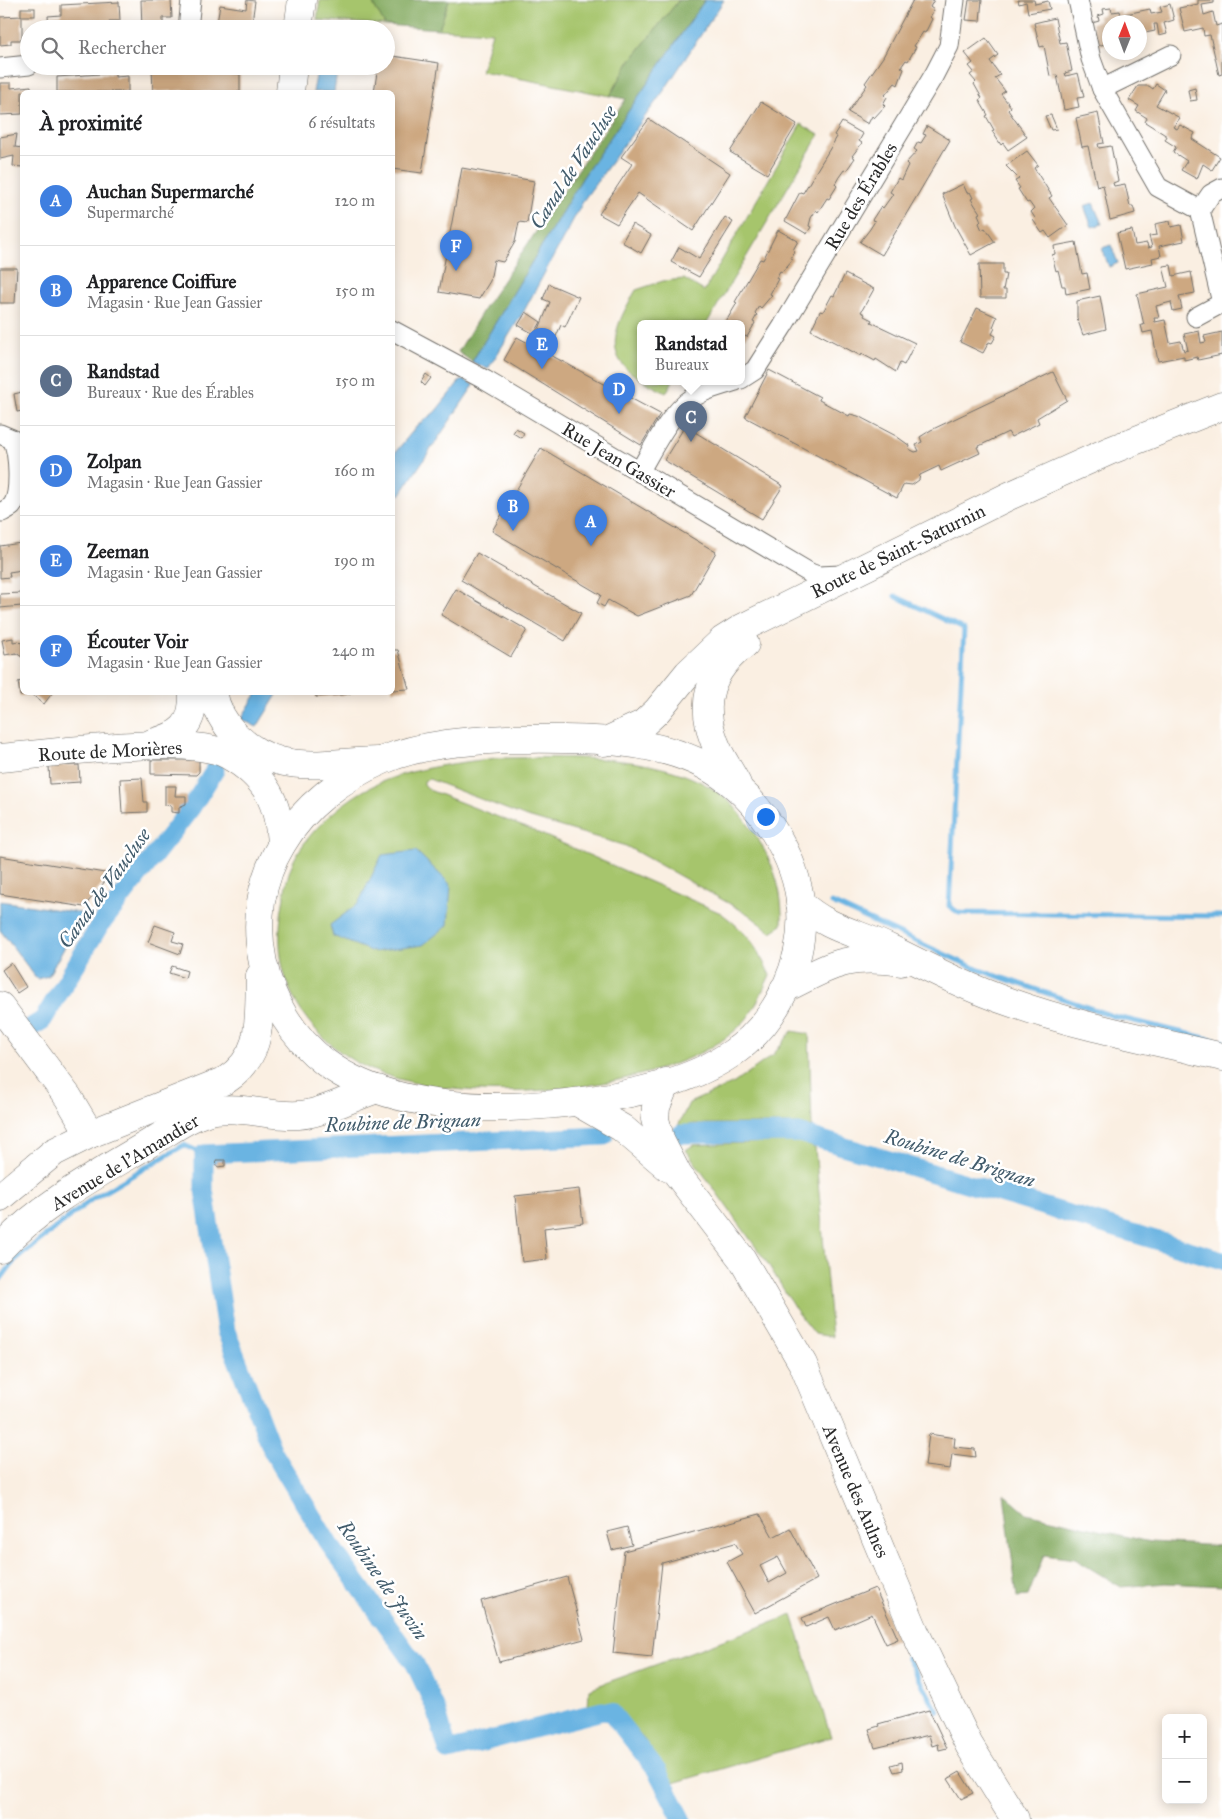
<!DOCTYPE html>
<html lang="fr">
<meta charset="utf-8">
<style>
body{margin:0;font-family:"IM FELL Great Primer",serif;background:#f2f2f2;color:#202124}
.controls{position:absolute;right:15px;bottom:15px;display:grid;overflow:hidden;border-radius:8px;box-shadow:0 2px 12px #0003}
.controls button{width:45px;height:45px;display:grid;place-items:center;padding:0;border:0;border-bottom:1px solid #e0e0e0;background:#fff;color:#202124;font:25px sans-serif}
.compass{position:absolute;left:1102px;top:15px;width:45px;height:45px;border-radius:50%;background:#fff;box-shadow:0 2px 12px #0003;rotate:1deg}
.you{position:absolute;left:765px;top:816px;width:18px;height:18px;margin:-12px;border:4px solid #fff;border-radius:50%;background:#1a73e8;box-shadow:0 0 0 8px #1a73e833}
.badge{display:grid;place-items:center;width:32px;height:32px;border-radius:50%;background:#d1495b;color:#fff;font-size:16px;font-weight:700}
.pin{position:absolute;translate:-50% -41px;filter:drop-shadow(0 1px 2px #0008)}
.pin::after{content:'';position:absolute;top:26px;width:18px;height:15px;background:inherit;clip-path:polygon(0 0,100% 0,50% 100%)}
.popup{position:absolute;left:637px;top:320px;width:108px;height:65px;box-sizing:border-box;display:grid;place-content:center;border-radius:8px;background:#fff;filter:drop-shadow(0 1px 4px #0005);font-size:16px;white-space:nowrap;color:#757577}
.popup b{font-size:19px;color:#202124}
.popup::after{content:'';position:absolute;left:50%;top:100%;margin-left:-10px;border:10px solid transparent;border-top-color:#fff}
.list{margin:0;padding:0;list-style:none}
h2{display:flex;justify-content:space-between;align-items:center;height:65px;margin:0;padding:0 20px;font-size:21px}
h2 small{font-size:16px;font-weight:400;color:#757577}
.list li{display:grid;grid-template-columns:32px 1fr auto;gap:15px;align-items:center;box-sizing:border-box;height:90px;padding:0 20px;border-top:1px solid #e0e0e0}
.list b{display:block;font-size:19px;white-space:nowrap}
.list p{margin:0;font-size:16px;white-space:nowrap;color:#757577}
.list em{font-size:16px;font-style:normal;color:#757577}
.icon{flex:none;width:28px;height:28px;fill:none;stroke:currentColor;stroke-width:2;stroke-linecap:round;stroke-linejoin:round}
.map{position:relative;flex:none;width:1222px;height:1819px;overflow:hidden}
.search{position:absolute;background:#fff;box-shadow:0 2px 12px #0003;left:20px;top:20px;width:375px;height:55px;display:flex;align-items:center;gap:12px;box-sizing:border-box;padding:0 18px;border-radius:28px;color:#757577;font-size:19px}
.panel{position:absolute;background:#fff;box-shadow:0 2px 12px #0003;left:20px;top:90px;width:375px;height:605px;border-radius:8px}
.map>svg:first-child{display:block}
.green{fill:#a6c56c;stroke:#68784c}
.forest{fill:#84aa60;stroke:#586a46}
.water{fill:#6ab4e2;stroke:#4a7086}
.lines{fill:none;stroke-linecap:round;stroke-linejoin:round}
.stream{stroke:#6ab4e2;stroke-width:5}
.canal{stroke:#6ab4e2;stroke-width:19}
.building{fill:#cda881;fill-rule:evenodd}
.minor-casing{stroke:#73706b;stroke-width:21}
.secondary-casing{stroke:#73706b;stroke-width:29}
.minor{stroke:#fff;stroke-width:19}
.secondary{stroke:#fff;stroke-width:28}
.labels{text-anchor:middle;dominant-baseline:central;stroke-width:5;stroke-linejoin:round;paint-order:stroke}
.street-label{font-size:19px;fill:#2b2b2b;stroke:#fff}
.water-label{font-size:20px;font-style:italic;fill:#415b6b;stroke:#fff}
</style>
<div class="map">
<svg width="1222" height="1819" viewBox="0 0 1222 1819">
<rect width="100%" height="100%" fill="#fff"/>
<filter id="ink" filterUnits="userSpaceOnUse"><feTurbulence type="fractalNoise" baseFrequency=".02" numOctaves="2"/><feDisplacementMap in="SourceGraphic" scale="10" xChannelSelector="R" yChannelSelector="G"/><feConvolveMatrix kernelMatrix="1 2 1 2 8 2 1 2 1" color-interpolation-filters="sRGB"/></filter>
<filter id="wash" filterUnits="userSpaceOnUse"><feTurbulence type="fractalNoise" baseFrequency=".0096" numOctaves="4" result="noise"/><feDisplacementMap in="SourceGraphic" scale="20" xChannelSelector="R" yChannelSelector="G"/><feGaussianBlur stdDeviation="1.12" result="paint"/><feColorMatrix in="noise" values="0 0 0 0 0 0 0 0 0 0 0 0 0 0 0 0 0 1.4 0 .05"/><feComposite in="paint" operator="in"/></filter>
<g filter="url(#wash)">
<rect width="100%" height="100%" fill="#faefe2"/>
<g class="green">
<path d="M320,0H371L385,25L317,20Z"/>
<path d="M449,0H679L630,61L610,96L481,71L492,32L439,29Z"/>
<path d="M801,124L819,135L707,323H641V379C598,356 618,321 636,290L663,281L684,279L704,291Z"/>
<path d="M643,381H673L666,393Z"/>
<path d="M496,758C569,758 678,750 733,805C742,815 751,828 758,839C775,867 783,892 782,925L771,932L748,914L626,846L524,816L429,779L424,781V784L429,790L534,831L721,913C749,934 755,945 770,975C762,991 755,1011 742,1024C670,1098 430,1115 346,1056C292,1018 271,967 283,903C285,888 288,871 295,858C309,831 340,804 365,790C405,768 452,764 496,758Z"/>
<path d="M792,1031L809,1034L812,1127L798,1124H694L677,1128L689,1103L734,1083L773,1055Z"/>
<path d="M799,1141L815,1148L832,1337L815,1334L796,1310L768,1264L686,1150L693,1145Z"/>
<path d="M792,1615L831,1737L673,1783C662,1766 626,1704 603,1706C598,1706 592,1709 588,1710L589,1689Z"/>
</g>
<g class="forest">
<path d="M371,0H449L439,29L385,25Z"/>
<path d="M679,0H705L583,177L472,362L458,352L485,307L626,99L610,96L630,61Z"/>
<path d="M1004,1494L1026,1513L1150,1542L1222,1546V1586L1166,1583L1121,1587L1075,1559L1044,1555L1028,1596L1017,1597Z"/>
</g>
<g class="water">
<path d="M705,0H724L663,92L585,198L524,311L488,369L472,362L583,177Z"/>
<path d="M318,66H338L334,92H313Z"/>
<path d="M1093,203L1102,224L1092,227L1084,206Z"/>
<path d="M1111,245L1118,263L1109,267L1102,248Z"/>
<path d="M464,380L474,385L400,495L393,490V455L417,426L435,412L459,382Z"/>
<path d="M257,693H278L257,727L241,719Z"/>
<path d="M416,851L451,885L448,925L423,945L373,952L333,936L330,925L358,904L382,855Z"/>
<path d="M0,901L80,913L81,919L48,976L37,979L0,930Z"/>
</g>
<g class="lines">
<g class="stream">
<path d="M895,596L964,629L949,906L959,913L1222,916"/>
<path d="M832,903L977,969L1113,1016L1222,1042"/>
<path d="M0,1280L15,1260L92,1199L184,1145L204,1154"/>
<path d="M907,1657L938,1712"/>
</g>
<g class="canal">
<path d="M28,1029L43,1020L98,928L191,808L215,770"/>
<path d="M681,1134L799,1133L1222,1260"/>
<path d="M604,1136L204,1154V1190L226,1331L273,1452L327,1541L415,1664L436,1709L448,1751L602,1711L611,1712L657,1771L682,1819"/>
</g>
</g>
<g id="blocks">
<g class="building">
<path d="M141,0H171L172,18H163V29H142Z"/>
<path d="M247,0L255,1L251,29H216L220,5L246,9Z"/>
<path d="M913,0H934L930,7L934,10L930,17L932,19L925,33L923,32L914,46L916,47L908,61L906,60L901,67L904,69L898,85L895,83L885,95L887,97L883,104L885,106L874,118L872,116L868,124L848,112L867,85L865,83L883,57Z"/>
<path d="M969,0H982L980,21L966,20Z"/>
<path d="M1018,0H1034L1035,4L1048,1L1050,9L1028,13L1026,2L1019,4Z"/>
<path d="M1198,0H1214V3L1202,5L1204,15L1213,12L1216,26L1222,24V74L1219,75L1210,35L1204,36L1203,28L1185,32L1179,8L1198,4Z"/>
<path d="M119,2L120,21H109V29H94V26L49,29L48,16L61,15V5Z"/>
<path d="M1170,4L1174,20L1164,23L1167,34L1159,36L1157,24H1154L1155,31L1140,34V22H1110L1109,43L1097,46L1092,23L1099,21L1098,16L1104,14L1103,9L1111,8L1112,12L1120,11L1121,15L1150,9L1151,14L1162,12L1160,7Z"/>
<rect x="21" y="8" width="14" height="8"/>
<path d="M22,16V40H11V44L0,45V17Z"/>
<path d="M1055,18L1060,43L1066,42L1072,71L1065,73L1066,76L1078,73L1084,97L1077,98L1079,107L1064,110L1057,75L1050,76L1044,46L1040,47L1034,23Z"/>
<path d="M986,38L998,55L990,61L1000,75L995,78L1005,91L1001,94L1011,107L1008,110L1027,137L1008,150L1003,143L1001,145L992,131L994,130L986,116L988,115L979,100L982,98L974,84L976,82L970,75L974,72L969,66L973,63L965,53Z"/>
<path d="M386,55L439,63L422,173L392,169V92H374L378,66H386Z"/>
<path d="M191,66L203,67V72L240,74V92H192V90L153,92L152,68Z"/>
<path d="M115,73V77L128,76V92H57V77Z"/>
<path d="M0,83H11V88L31,86V92H22V114L0,115Z"/>
<path d="M1156,84L1165,90L1156,105L1180,118L1173,127L1177,129L1180,125L1195,133L1192,139L1220,157L1212,170L1203,164L1197,179L1181,170L1187,161L1173,152L1176,147L1165,140L1167,136L1145,122L1147,118L1136,111L1139,106L1129,100L1138,86H1149L1153,89Z"/>
<path d="M1195,88L1197,100L1190,101L1188,90Z"/>
<path d="M761,102L797,124L767,174L730,152Z"/>
<path d="M1098,113L1104,143L1098,144L1099,148L1111,146L1118,181L1113,183L1114,186L1125,184L1130,206H1133L1135,213L1110,220L1103,185L1097,187L1088,146L1082,147L1076,118Z"/>
<path d="M1051,115L1057,129L1051,130L1045,116Z"/>
<path d="M649,119L730,173L693,231L638,193L617,224L599,214L632,164L621,157Z"/>
<path d="M842,122L863,134L859,141L862,143L852,156L855,158L846,171L844,170L839,177L835,184L837,186L829,199L827,198L818,212L816,210L811,218L809,226L811,227L807,234L785,221L800,192L803,193L837,137L834,135Z"/>
<path d="M927,126L950,140L882,255L860,242L870,229L875,221L872,220L881,206L883,208L893,194L890,192L898,178L901,180L908,165L906,163L917,151L914,149L918,142L921,143L926,135L923,134Z"/>
<path d="M17,134L15,147L22,148V167L13,166L14,156L0,159V137Z"/>
<path d="M1027,151L1038,165L1034,168L1052,196L1049,198L1068,225L1050,238L1045,231L1042,233L1033,220L1035,218L1031,212L1034,209L1029,202L1027,203L1018,189L1020,188L1015,181L1019,179L1006,166Z"/>
<path d="M462,168L534,181L527,223L519,222L515,242L503,262L494,260L490,281L479,299L439,292Z"/>
<path d="M963,184L967,193L970,192L973,198L971,199L980,213L978,214L981,221L979,223L982,230L985,228L995,242L971,255L955,226L942,194Z"/>
<path d="M725,217L733,222L699,277L671,262L679,247L699,259Z"/>
<path d="M1170,221L1171,227L1181,225L1184,241L1159,246L1161,256L1152,258L1153,263L1125,269L1117,233L1132,230L1135,245L1147,243L1148,248L1152,247L1149,236L1157,235L1155,224Z"/>
<path d="M632,224L651,235L641,253L622,242Z"/>
<path d="M778,230L798,241L793,250L795,251L791,258L793,259L782,272L780,271L776,278L778,279L770,294L772,295L761,308L759,306L755,313L757,315L753,322L755,323L747,337L745,336L741,342V323H725L737,303L735,302L760,259L763,260Z"/>
<path d="M1076,242L1082,274L1087,273L1090,289L1066,294L1065,286H1062L1058,270L1056,271L1052,255L1055,254L1054,246Z"/>
<path d="M979,264H1003V274H1006L1003,290H1006V298H980Z"/>
<path d="M1171,265L1173,276L1191,272L1195,293L1179,296L1182,309L1173,311L1171,302L1156,306L1159,318H1154L1155,322L1165,320L1170,343L1181,341L1184,351L1188,350L1184,334L1199,331L1201,343L1206,342L1204,336L1222,332V355L1198,360L1197,357L1184,360V356L1158,361L1152,331L1143,333L1141,325H1144L1137,294L1168,287L1163,266Z"/>
<path d="M0,268H17L15,303H0Z"/>
<path d="M845,274L874,289L861,312L865,314L864,316L872,320L871,322L915,343L904,365L900,363L896,372L876,359L875,361L862,354L861,356L811,330L820,311L823,312L832,295L834,296Z"/>
<path d="M549,284L579,297L565,327L561,325L554,341L537,334L550,302L543,299Z"/>
<path d="M1100,296L1106,329L1083,335L1077,318V301Z"/>
<path d="M977,308L997,317L993,327L995,328L992,334L996,336L992,343L989,342L983,353L960,342Z"/>
<path d="M526,312L541,322L534,334L518,325Z"/>
<path d="M517,337L660,414L641,445L504,360Z"/>
<path d="M769,370L820,397L819,400L849,416L850,414L858,416L896,436L910,446L909,449L915,452L919,451L916,445L922,442L920,437L931,430L1053,372L1067,400L1037,418L1039,423L1011,437L1008,432L977,447L980,453L941,471L939,466L920,475L919,480L912,485L904,484L897,498L745,417Z"/>
<path d="M426,374L431,378L425,386L421,382Z"/>
<path d="M22,392V411L17,412L14,394Z"/>
<path d="M685,426L783,486L762,519L664,460Z"/>
<path d="M516,428L524,433L521,438L513,433Z"/>
<path d="M541,448L716,552L691,595L637,616L608,600L604,607L597,603L601,595L492,531Z"/>
<path d="M21,543L22,570L9,572L10,577L0,578V546Z"/>
<path d="M477,553L581,613L565,641L461,580Z"/>
<path d="M456,589L527,630L511,657L441,615Z"/>
<path d="M22,593V606L0,608V594Z"/>
<path d="M13,638V642L19,641L22,644V657L16,653L5,655L2,640Z"/>
<path d="M392,650H398L409,689L392,690Z"/>
<path d="M22,681V692H53L44,704L31,694L20,696L18,682Z"/>
<path d="M315,692H350V694L316,697Z"/>
<path d="M151,760H199V772L196,775L151,774Z"/>
<path d="M79,765L80,782L50,784L49,766Z"/>
<path d="M142,778L144,802H147V812L122,813L120,779Z"/>
<path d="M165,786H176L175,796H186V804L179,807V813L171,812V806L165,805Z"/>
<path d="M0,856L111,874L84,907L0,894Z"/>
<path d="M155,925L175,932L172,941L183,944L180,954L148,942Z"/>
<path d="M11,963L26,987L17,993L2,970Z"/>
<path d="M172,966L187,971L185,978L169,973Z"/>
<path d="M216,1160H225V1166L217,1167Z"/>
<path d="M579,1189L583,1223L544,1228L547,1259L522,1262L515,1196Z"/>
<path d="M929,1434L955,1438L954,1447L975,1449L976,1457L952,1454L950,1469L925,1466Z"/>
<path d="M760,1514L773,1537L790,1528L817,1579L755,1613L727,1562L742,1554L735,1543L662,1563L652,1657L613,1653L624,1551ZM778,1557L787,1573L769,1583L760,1566Z"/>
<path d="M627,1527L632,1545L612,1550L607,1532Z"/>
<path d="M567,1577L584,1639L499,1662L481,1601Z"/>
<path d="M875,1588L898,1639L886,1644L872,1614L835,1630L829,1617L806,1627L802,1618Z"/>
<path d="M929,1710L947,1748L939,1750L938,1744L932,1746L929,1735L875,1748L869,1729L879,1726L878,1724Z"/>
<path d="M902,1762L903,1770L894,1772L891,1765Z"/>
<path d="M960,1772L973,1793L961,1799L948,1779Z"/>
</g>
</g>
</g>
<g filter="url(#ink)">
<use href="#blocks" fill-opacity="0" stroke="#73706b" stroke-width="1"/>
<g class="lines">
<defs>
<g id="minor">
<path d="M1078,0L1091,59L1102,89L1158,187L1200,210L1222,303"/>
<path d="M188,29L191,0"/>
<path d="M0,68L29,65"/>
<path d="M1102,89L1171,55"/>
<path d="M1200,210L1211,194L1222,188"/>
<path d="M1196,317L1222,303"/>
<path d="M392,330L485,380L810,573L818,576L842,575"/>
<path d="M741,379L755,370L783,326L934,75L949,46L955,0"/>
<path d="M0,434L12,439C19,452 21,494 12,506C10,508 5,510 2,512"/>
<path d="M639,472C656,444 672,406 703,392C714,387 726,384 736,381"/>
</g>
<g id="secondary">
<path d="M298,29L302,0"/>
<path d="M290,92L293,66"/>
<path d="M213,692C219,727 248,752 280,761C311,769 347,761 378,761"/>
<path d="M507,739C570,739 646,735 704,765C751,789 792,845 800,899C808,956 779,1022 731,1054C672,1094 580,1104 510,1107C449,1108 377,1101 326,1063C260,1013 238,916 282,844C304,806 343,777 383,760C421,744 466,741 507,739Z"/>
<path d="M604,742L643,724L657,711L688,673L723,640L742,628L1009,496L1109,451L1222,406"/>
<path d="M152,743C181,735 194,726 193,692"/>
<path d="M0,758C49,754 188,733 228,755C266,777 279,802 281,845"/>
<path d="M737,784C730,770 720,757 715,743C699,702 710,670 745,644"/>
<path d="M800,903C829,930 857,932 891,949C931,969 970,989 1012,1003C1080,1027 1152,1040 1222,1057"/>
<path d="M784,989C832,965 846,954 901,962"/>
<path d="M0,1006L68,1097L90,1134"/>
<path d="M666,1082L656,1107L655,1119L661,1142L678,1175L742,1259L803,1364L915,1632L969,1745L1015,1819"/>
<path d="M577,1102L622,1128L669,1168"/>
<path d="M0,1197L54,1152L90,1134L226,1080C265,1055 258,1017 260,976"/>
<path d="M0,1249C40,1205 98,1174 148,1144C169,1132 191,1114 216,1110C243,1106 271,1117 299,1115C322,1114 353,1096 378,1089"/>
</g>
</defs>
<use href="#minor" class="minor-casing"/>
<use href="#secondary" class="secondary-casing"/>
<use href="#minor" class="minor"/>
<use href="#secondary" class="secondary"/>
</g>
</g>
<g class="labels">
<g class="street-label">
<text transform="translate(861 196) rotate(-59)">Rue des Érables</text>
<text transform="translate(619 460) rotate(31)">Rue Jean Gassier</text>
<text transform="translate(898 551) rotate(-26)">Route de Saint-Saturnin</text>
<text transform="translate(110 751) rotate(-3)">Route de Morières</text>
<text transform="translate(125 1162) rotate(-31)">Avenue de l'Amandier</text>
<text transform="translate(856 1491) rotate(67)">Avenue des Aulnes</text>
</g>
<g class="water-label">
<text transform="translate(573 167) rotate(-57)">Canal de Vaucluse</text>
<text transform="translate(104 888) rotate(-54)">Canal de Vaucluse</text>
<text transform="translate(403 1122) rotate(-2)">Roubine de Brignan</text>
<text transform="translate(960 1158) rotate(17)">Roubine de Brignan</text>
<text transform="translate(383 1580) rotate(55)">Roubine de Juvin</text>
</g>
</g>
</svg>
<div class="controls">
<button>+</button>
<button>−</button>
</div>
<svg class="compass" viewBox="-18 -18 36 36"><path d="M0-13l5 13h-10z" fill="#e53935"/><path d="M0 13l5-13h-10z" fill="#757577"/></svg>
<div class="you"></div>
<div class="pin badge" style="left:591px;top:546px;background:#3f7fe0">A</div>
<div class="pin badge" style="left:513px;top:531px;background:#3f7fe0">B</div>
<div class="pin badge" style="left:691px;top:442px;background:#5c6f8a">C</div>
<div class="popup"><b>Randstad</b>Bureaux</div>
<div class="pin badge" style="left:619px;top:414px;background:#3f7fe0">D</div>
<div class="pin badge" style="left:542px;top:369px;background:#3f7fe0">E</div>
<div class="pin badge" style="left:456px;top:271px;background:#3f7fe0">F</div>
<div class="search"><svg class="icon" aria-label="search" viewBox="0 0 24 24"><circle cx="10" cy="10" r="6"/><path d="M15 15l6 6"/></svg>Rechercher</div>
<section class="panel">
<h2>À proximité<small>6 résultats</small></h2>
<ul class="list">
<li><span class="badge" style="background:#3f7fe0">A</span><div><b>Auchan Supermarché</b><p>Supermarché</p></div><em>120 m</em></li>
<li><span class="badge" style="background:#3f7fe0">B</span><div><b>Apparence Coiffure</b><p>Magasin · Rue Jean Gassier</p></div><em>150 m</em></li>
<li><span class="badge" style="background:#5c6f8a">C</span><div><b>Randstad</b><p>Bureaux · Rue des Érables</p></div><em>150 m</em></li>
<li><span class="badge" style="background:#3f7fe0">D</span><div><b>Zolpan</b><p>Magasin · Rue Jean Gassier</p></div><em>160 m</em></li>
<li><span class="badge" style="background:#3f7fe0">E</span><div><b>Zeeman</b><p>Magasin · Rue Jean Gassier</p></div><em>190 m</em></li>
<li><span class="badge" style="background:#3f7fe0">F</span><div><b>Écouter Voir</b><p>Magasin · Rue Jean Gassier</p></div><em>240 m</em></li>
</ul>
</section>
</div>
